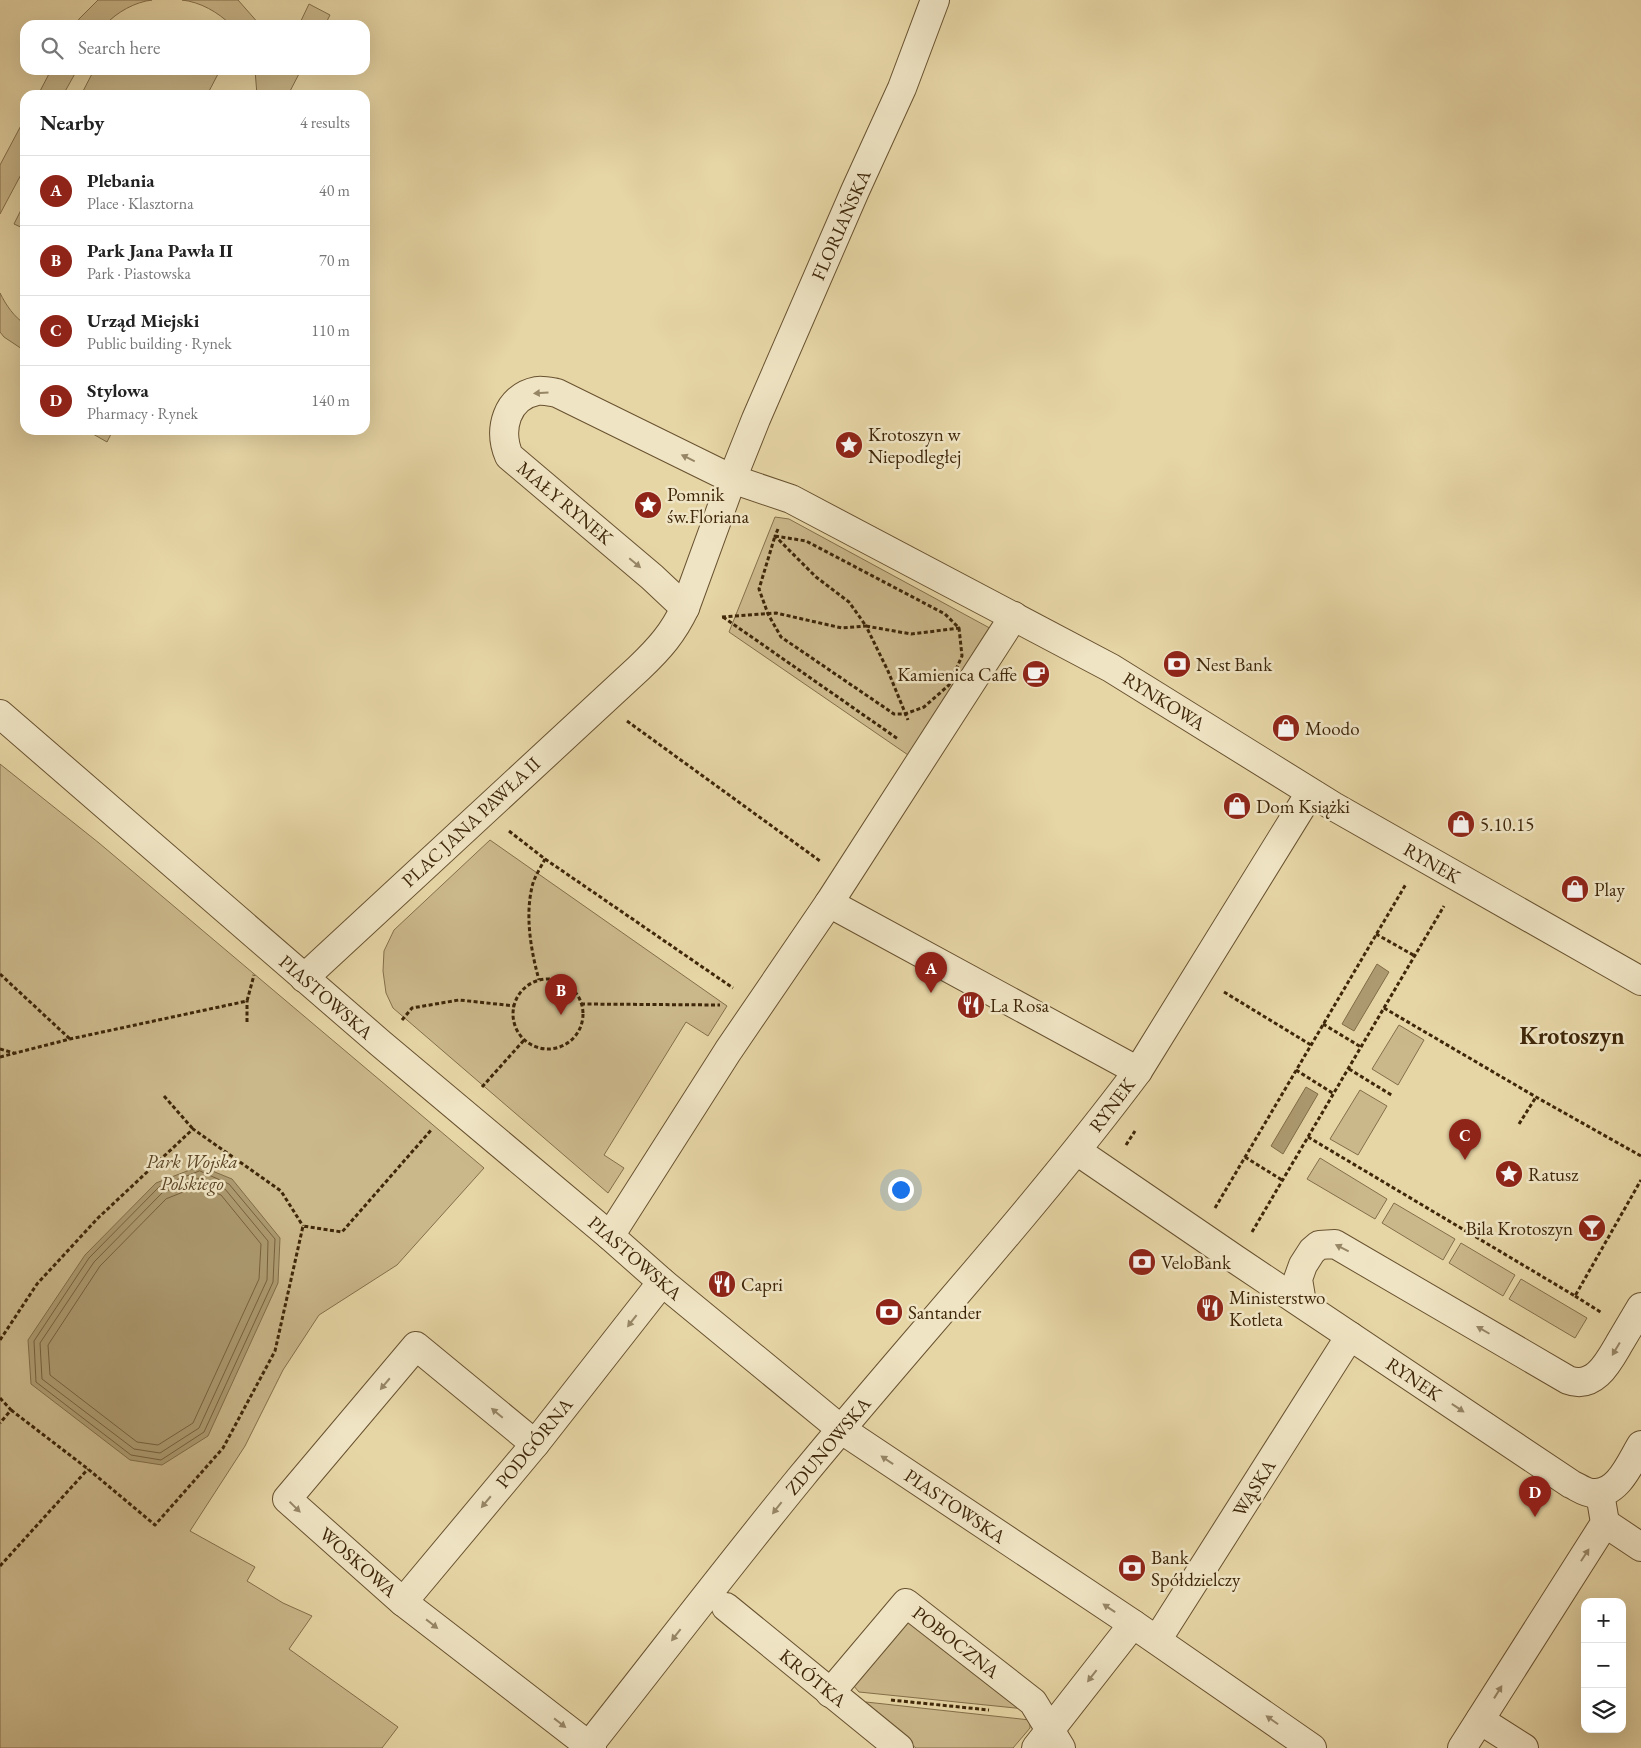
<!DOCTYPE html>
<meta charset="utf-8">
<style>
body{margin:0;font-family:"EB Garamond",serif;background:#f2f2f2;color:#222}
.controls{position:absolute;right:15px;bottom:15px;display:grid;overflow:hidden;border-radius:10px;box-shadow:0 5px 20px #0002}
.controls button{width:45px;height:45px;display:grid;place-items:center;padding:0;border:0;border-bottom:1px solid #e0e0e0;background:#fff;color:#222;font:25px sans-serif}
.you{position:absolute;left:900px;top:1189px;width:18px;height:18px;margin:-12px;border:4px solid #fff;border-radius:50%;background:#1a73e8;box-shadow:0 0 0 8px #1a73e833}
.badge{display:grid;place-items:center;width:32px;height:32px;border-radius:50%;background:#8f2418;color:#fff;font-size:16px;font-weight:700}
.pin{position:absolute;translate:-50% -41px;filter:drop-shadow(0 1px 2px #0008)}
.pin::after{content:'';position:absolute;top:26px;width:18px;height:15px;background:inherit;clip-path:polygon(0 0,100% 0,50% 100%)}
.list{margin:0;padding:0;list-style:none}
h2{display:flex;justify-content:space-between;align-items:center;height:65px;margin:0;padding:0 20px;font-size:21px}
h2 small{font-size:16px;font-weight:400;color:#767676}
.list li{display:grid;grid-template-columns:32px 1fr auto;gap:15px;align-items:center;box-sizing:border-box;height:70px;padding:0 20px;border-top:1px solid #e0e0e0}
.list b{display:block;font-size:19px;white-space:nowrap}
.list p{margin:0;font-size:16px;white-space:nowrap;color:#767676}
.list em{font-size:16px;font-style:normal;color:#767676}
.icon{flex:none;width:28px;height:28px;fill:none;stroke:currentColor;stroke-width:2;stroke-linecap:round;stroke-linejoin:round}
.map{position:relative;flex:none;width:1641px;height:1748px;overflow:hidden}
.search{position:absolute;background:#fff;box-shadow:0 5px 20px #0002;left:20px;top:20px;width:350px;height:55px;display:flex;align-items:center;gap:12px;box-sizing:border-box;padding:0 18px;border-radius:15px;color:#767676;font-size:19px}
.panel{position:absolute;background:#fff;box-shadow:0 5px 20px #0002;left:20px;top:90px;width:350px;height:345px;border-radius:15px}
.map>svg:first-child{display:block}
.green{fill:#cab78a;stroke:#846f4a}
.water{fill:#ad9a70;stroke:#816c47}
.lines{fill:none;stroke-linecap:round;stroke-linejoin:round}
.shore{stroke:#76603c;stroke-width:1}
.minor-casing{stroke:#695230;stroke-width:30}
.path{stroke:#3f2709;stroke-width:3;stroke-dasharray:4 2.5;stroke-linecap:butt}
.minor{stroke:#efe4c4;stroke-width:28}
.oneway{fill:#978666}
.labels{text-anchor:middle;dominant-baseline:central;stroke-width:5;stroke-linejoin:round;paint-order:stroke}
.street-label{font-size:19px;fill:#3f2709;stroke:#efe4c4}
.poi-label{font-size:19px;fill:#3f2709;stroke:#efe4c4;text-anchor:start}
.park-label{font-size:19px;font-style:italic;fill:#5b4423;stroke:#efe4c4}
.district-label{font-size:24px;font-weight:bold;fill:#3f2709;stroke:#efe4c4}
</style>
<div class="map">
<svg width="1641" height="1748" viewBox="0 0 1641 1748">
<rect width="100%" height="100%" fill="#e6d5a5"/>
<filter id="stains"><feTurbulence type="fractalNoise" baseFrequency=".004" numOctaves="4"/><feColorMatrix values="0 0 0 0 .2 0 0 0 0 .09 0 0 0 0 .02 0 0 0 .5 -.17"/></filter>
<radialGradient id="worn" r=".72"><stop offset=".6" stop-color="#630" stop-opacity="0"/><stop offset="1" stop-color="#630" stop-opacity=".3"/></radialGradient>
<g class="green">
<path d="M98,0H152C135,2 117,12 105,25H76L79,19Z"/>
<path d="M182,0H238L260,25H231C218,12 200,2 182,0Z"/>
<path d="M309,4L330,15L325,25H299Z"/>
<path d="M51,70H77L63,95H38Z"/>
<path d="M94,70H210L218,74L207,95H81Z"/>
<path d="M255,70H301L288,95H257Z"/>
<path d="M25,118V167L0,214V165Z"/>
<path d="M25,202V229L14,224Z"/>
<path d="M0,293C6,305 14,317 25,324V351L4,337L0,332Z"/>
<path d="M86,430H113L107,442Z"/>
<path d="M775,517L789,519L997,632L911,757L729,632Z"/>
<path d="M0,764L99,843L484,1168L397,1265L319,1315L283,1370L245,1446L190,1531L255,1567L247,1581L283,1603L312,1616L289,1649L398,1727L382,1748H0Z"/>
<path d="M490,840L727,1006L708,1036L686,1022L604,1155L624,1168L608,1193L393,1008L386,993L383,971L384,951L394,930Z"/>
<path d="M1399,1025L1424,1040L1398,1085L1372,1069Z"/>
<path d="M1360,1090L1387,1106L1358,1155L1330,1139Z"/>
<path d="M1320,1158L1387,1199L1375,1219L1307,1179Z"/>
<path d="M1394,1203L1455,1239L1443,1260L1382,1223Z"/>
<path d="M1461,1243L1515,1275L1503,1296L1449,1263Z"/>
<path d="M1521,1279L1587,1318L1575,1338L1509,1299Z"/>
<path d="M907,1622L912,1623L1025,1709L859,1692L853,1685Z"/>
<path d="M866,1702L1030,1720V1728L1013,1748H916L862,1705Z"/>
</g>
<g class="water">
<path d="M1377,964L1389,972L1354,1031L1342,1024Z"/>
<path d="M1306,1087L1318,1094L1283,1154L1271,1146Z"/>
<path d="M200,1166L232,1179L280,1238L278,1283L208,1436L162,1465L130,1460L31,1384L28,1340L85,1255L156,1183Z"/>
</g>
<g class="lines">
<g class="shore">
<path d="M200,1171L229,1184L275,1239L273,1282L204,1432L161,1460L131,1455L36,1382L34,1341L89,1258L159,1187Z"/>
<path d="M200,1178L225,1189L268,1241L267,1280L199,1428L160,1453L134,1449L42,1379L40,1343L94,1262L162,1193Z"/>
<path d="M199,1186L221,1195L261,1244L259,1279L193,1423L158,1445L137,1442L50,1375L48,1345L100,1266L166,1199Z"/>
</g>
<defs>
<g id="minor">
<path d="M685,608L652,577L509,456C498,430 506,397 537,391C543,390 551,392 557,393L732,479L791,499L1111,668L1333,806L1641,981"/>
<path d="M0,714L380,1043L610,1236L662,1282L842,1430L1133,1624L1312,1748"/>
<path d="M829,903L1138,1071"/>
<path d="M304,978L639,668C660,648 673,633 685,608L732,479L756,419L855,191L902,88L935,0"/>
<path d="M1077,1151L1235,1259L1571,1484C1578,1487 1585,1493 1593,1493C1618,1495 1630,1463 1641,1445"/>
<path d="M610,1236L728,1051L829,903L1014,616"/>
<path d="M1302,1303L1298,1279L1303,1265L1312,1251L1319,1245L1335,1244L1568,1380C1594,1390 1608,1363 1619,1344C1626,1332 1634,1319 1641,1307"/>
<path d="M535,1444L416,1346L287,1499L403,1602L592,1748"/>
<path d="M1605,1523L1641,1547"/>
<path d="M403,1602L535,1444L662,1282"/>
<path d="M726,1607L899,1748"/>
<path d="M1157,1640L1350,1336"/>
<path d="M830,1693L906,1603L1033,1702L1061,1748"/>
<path d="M1480,1720L1524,1748"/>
<path d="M587,1748C659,1657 729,1565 802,1476C914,1340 1033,1211 1138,1071L1310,793"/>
<path d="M1036,1748L1133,1624"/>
<path d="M1462,1748L1605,1523L1600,1493"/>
</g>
</defs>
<use href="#minor" class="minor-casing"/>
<g class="path">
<path d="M778,529L775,536L816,577L849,602L866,626L911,634L960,628"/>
<path d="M775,536L806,541L945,614L959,628L962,656L949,685L924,707L905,714H894L781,637L768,614L759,589Z"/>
<path d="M722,617L776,613L842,628L866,626L888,671L908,720"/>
<path d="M723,617L898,739"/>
<path d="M627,721L820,861"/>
<path d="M509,831L545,859C541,867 534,877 532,887C525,917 531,951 539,980"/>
<path d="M545,859L733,988"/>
<path d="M1376,934L1415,956"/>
<path d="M0,974L70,1039"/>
<circle cx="548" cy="1014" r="35"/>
<path d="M1224,992L1311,1045"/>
<path d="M581,1004L720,1005"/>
<path d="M1384,1008L1536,1097L1641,1156"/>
<path d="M402,1020L412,1008L459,1000L515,1006"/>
<path d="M247,1022V1001"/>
<path d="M1323,1024L1361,1047"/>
<path d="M0,1049L14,1053"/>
<path d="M0,1057L70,1039L247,1001L254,975"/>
<path d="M1349,1069L1393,1096"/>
<path d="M1296,1070L1334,1094"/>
<path d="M482,1087L525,1039"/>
<path d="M164,1096L193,1129"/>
<path d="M1519,1124L1536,1097"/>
<path d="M1308,1137L1575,1296L1641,1180"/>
<path d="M1126,1145L1135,1131"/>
<path d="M1245,1157L1282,1180"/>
<path d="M1215,1208L1406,884"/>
<path d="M1252,1232L1444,906"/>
<path d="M1575,1296L1602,1313"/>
<path d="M0,1340L37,1284L98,1218L193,1129L281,1191L303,1226"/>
<path d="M0,1398L11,1410L0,1423"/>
<path d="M11,1410L88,1469L155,1525L223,1448L275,1351L303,1226L342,1232L432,1129"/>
<path d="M0,1566L88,1469"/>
<path d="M891,1700L989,1710"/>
</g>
<use href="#minor" class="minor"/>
</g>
<defs><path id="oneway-solid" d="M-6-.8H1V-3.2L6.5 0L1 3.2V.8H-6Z" transform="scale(1.25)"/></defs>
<g class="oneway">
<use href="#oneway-solid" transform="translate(541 393) rotate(176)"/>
<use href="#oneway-solid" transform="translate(688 458) rotate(-154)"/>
<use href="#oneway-solid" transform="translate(635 563) rotate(40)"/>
<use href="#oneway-solid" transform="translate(1342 1248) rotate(-153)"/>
<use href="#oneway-solid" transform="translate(632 1321) rotate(128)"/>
<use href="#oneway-solid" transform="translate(1483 1330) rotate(-150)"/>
<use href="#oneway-solid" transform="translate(1616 1349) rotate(121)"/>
<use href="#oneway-solid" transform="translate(385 1384) rotate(130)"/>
<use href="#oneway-solid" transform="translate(1458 1408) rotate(34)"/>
<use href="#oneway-solid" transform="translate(497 1413) rotate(-140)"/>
<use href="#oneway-solid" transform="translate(887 1460) rotate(-146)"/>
<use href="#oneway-solid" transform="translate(486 1502) rotate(130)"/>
<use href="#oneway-solid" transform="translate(295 1507) rotate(44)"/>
<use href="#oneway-solid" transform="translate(777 1508) rotate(128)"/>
<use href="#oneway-solid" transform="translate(1585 1555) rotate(-57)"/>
<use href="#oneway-solid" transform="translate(1109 1608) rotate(-146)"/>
<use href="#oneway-solid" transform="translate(432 1624) rotate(38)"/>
<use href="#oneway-solid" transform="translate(676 1635) rotate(128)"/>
<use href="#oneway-solid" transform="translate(1092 1676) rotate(128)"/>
<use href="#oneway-solid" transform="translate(1498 1692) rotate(-58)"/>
<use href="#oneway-solid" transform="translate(1272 1720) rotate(-145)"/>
<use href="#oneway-solid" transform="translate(560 1723) rotate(38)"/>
</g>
<defs>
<symbol id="sight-disc" viewBox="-11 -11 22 22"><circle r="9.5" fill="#8f2418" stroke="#efe4c4"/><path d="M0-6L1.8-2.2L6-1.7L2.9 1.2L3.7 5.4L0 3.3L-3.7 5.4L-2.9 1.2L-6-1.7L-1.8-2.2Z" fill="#fff"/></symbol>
<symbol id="bank-disc" viewBox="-11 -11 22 22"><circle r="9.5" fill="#8f2418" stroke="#efe4c4"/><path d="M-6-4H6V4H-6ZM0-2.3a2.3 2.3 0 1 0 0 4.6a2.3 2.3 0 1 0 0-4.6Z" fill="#fff"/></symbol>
<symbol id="cafe-disc" viewBox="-11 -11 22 22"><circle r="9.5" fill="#8f2418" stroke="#efe4c4"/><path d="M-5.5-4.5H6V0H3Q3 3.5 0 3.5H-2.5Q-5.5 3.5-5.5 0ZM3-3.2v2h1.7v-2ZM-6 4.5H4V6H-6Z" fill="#fff"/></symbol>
<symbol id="shop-disc" viewBox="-11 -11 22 22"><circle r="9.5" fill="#8f2418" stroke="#efe4c4"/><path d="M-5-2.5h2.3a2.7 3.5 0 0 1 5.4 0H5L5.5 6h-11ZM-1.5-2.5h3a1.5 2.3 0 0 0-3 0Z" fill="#fff"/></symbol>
<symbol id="restaurant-disc" viewBox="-11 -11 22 22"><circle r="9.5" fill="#8f2418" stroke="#efe4c4"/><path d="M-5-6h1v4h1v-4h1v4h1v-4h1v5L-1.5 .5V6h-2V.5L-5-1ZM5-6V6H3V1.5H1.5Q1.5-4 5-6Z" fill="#fff"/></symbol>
<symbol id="bar-disc" viewBox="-11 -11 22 22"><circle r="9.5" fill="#8f2418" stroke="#efe4c4"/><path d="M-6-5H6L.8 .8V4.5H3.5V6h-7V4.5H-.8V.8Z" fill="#fff"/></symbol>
</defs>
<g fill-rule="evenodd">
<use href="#sight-disc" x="833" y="429" width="32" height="32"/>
<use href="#sight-disc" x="632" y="489" width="32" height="32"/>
<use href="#bank-disc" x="1161" y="648" width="32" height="32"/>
<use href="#cafe-disc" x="1020" y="658" width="32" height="32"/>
<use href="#shop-disc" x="1270" y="712" width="32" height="32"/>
<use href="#shop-disc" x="1221" y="790" width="32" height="32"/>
<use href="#shop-disc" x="1445" y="808" width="32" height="32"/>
<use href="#shop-disc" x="1559" y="873" width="32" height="32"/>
<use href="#restaurant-disc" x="955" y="989" width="32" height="32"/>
<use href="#sight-disc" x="1493" y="1158" width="32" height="32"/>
<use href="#bar-disc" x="1576" y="1212" width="32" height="32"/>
<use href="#bank-disc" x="1126" y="1246" width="32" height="32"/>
<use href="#restaurant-disc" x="706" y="1268" width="32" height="32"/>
<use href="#restaurant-disc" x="1194" y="1292" width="32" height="32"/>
<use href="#bank-disc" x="873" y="1296" width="32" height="32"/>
<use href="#bank-disc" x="1116" y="1552" width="32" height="32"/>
</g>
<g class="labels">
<g class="street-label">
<text transform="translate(841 225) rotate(-66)">FLORIAŃSKA</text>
<text transform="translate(565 503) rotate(40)">MAŁY RYNEK</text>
<text transform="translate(1164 701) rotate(32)">RYNKOWA</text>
<text transform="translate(471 822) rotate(-43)">PLAC JANA PAWŁA II</text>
<text transform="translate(1432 863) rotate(30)">RYNEK</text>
<text transform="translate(326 997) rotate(41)">PIASTOWSKA</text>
<text transform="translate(1112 1105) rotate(-53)">RYNEK</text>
<text transform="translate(635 1258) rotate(41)">PIASTOWSKA</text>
<text transform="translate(1414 1379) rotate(34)">RYNEK</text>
<text transform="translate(534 1443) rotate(-51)">PODGÓRNA</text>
<text transform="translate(828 1446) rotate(-50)">ZDUNOWSKA</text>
<text transform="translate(1254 1488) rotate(-58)">WĄSKA</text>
<text transform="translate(955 1506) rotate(34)">PIASTOWSKA</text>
<text transform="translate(358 1562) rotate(41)">WOSKOWA</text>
<text transform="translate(956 1642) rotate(38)">POBOCZNA</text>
<text transform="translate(813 1678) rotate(39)">KRÓTKA</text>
</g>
<g class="poi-label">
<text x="868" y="434">Krotoszyn w<tspan x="868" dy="22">Niepodległej</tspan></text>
<text x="667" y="494">Pomnik<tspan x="667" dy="22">św.Floriana</tspan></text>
<text x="1196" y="664">Nest Bank</text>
<text x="1017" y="674" text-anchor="end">Kamienica Caffe</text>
<text x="1305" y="728">Moodo</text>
<text x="1256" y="806">Dom Książki</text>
<text x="1480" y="824">5.10.15</text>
<text x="1594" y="889">Play</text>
<text x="990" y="1005">La Rosa</text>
<text x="1528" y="1174">Ratusz</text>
<text x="1573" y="1228" text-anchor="end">Bila Krotoszyn</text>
<text x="1161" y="1262">VeloBank</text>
<text x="741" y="1284">Capri</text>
<text x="1229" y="1297">Ministerstwo<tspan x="1229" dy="22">Kotleta</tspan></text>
<text x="908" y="1312">Santander</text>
<text x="1151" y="1557">Bank<tspan x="1151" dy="22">Spółdzielczy</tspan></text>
</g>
<g class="park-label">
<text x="192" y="1161">Park Wojska<tspan x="192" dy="22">Polskiego</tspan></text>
</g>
<g class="district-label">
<text x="1572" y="1035">Krotoszyn</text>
</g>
</g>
<rect width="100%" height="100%" filter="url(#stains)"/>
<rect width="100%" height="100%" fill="url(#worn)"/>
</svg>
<div class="controls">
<button>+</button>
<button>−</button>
<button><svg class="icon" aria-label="layers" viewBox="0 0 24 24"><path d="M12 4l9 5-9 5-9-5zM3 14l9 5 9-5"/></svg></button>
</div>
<div class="you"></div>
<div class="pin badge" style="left:931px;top:993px">A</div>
<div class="pin badge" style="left:561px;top:1015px">B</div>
<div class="pin badge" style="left:1465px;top:1160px">C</div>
<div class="pin badge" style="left:1535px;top:1517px">D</div>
<div class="search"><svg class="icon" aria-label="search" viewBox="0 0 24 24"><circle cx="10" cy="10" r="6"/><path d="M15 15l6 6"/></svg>Search here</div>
<section class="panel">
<h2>Nearby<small>4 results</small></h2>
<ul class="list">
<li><span class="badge">A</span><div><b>Plebania</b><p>Place · Klasztorna</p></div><em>40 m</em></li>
<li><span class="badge">B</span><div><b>Park Jana Pawła II</b><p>Park · Piastowska</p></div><em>70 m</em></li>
<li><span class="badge">C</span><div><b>Urząd Miejski</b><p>Public building · Rynek</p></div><em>110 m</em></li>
<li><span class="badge">D</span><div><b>Stylowa</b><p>Pharmacy · Rynek</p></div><em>140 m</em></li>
</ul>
</section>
</div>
